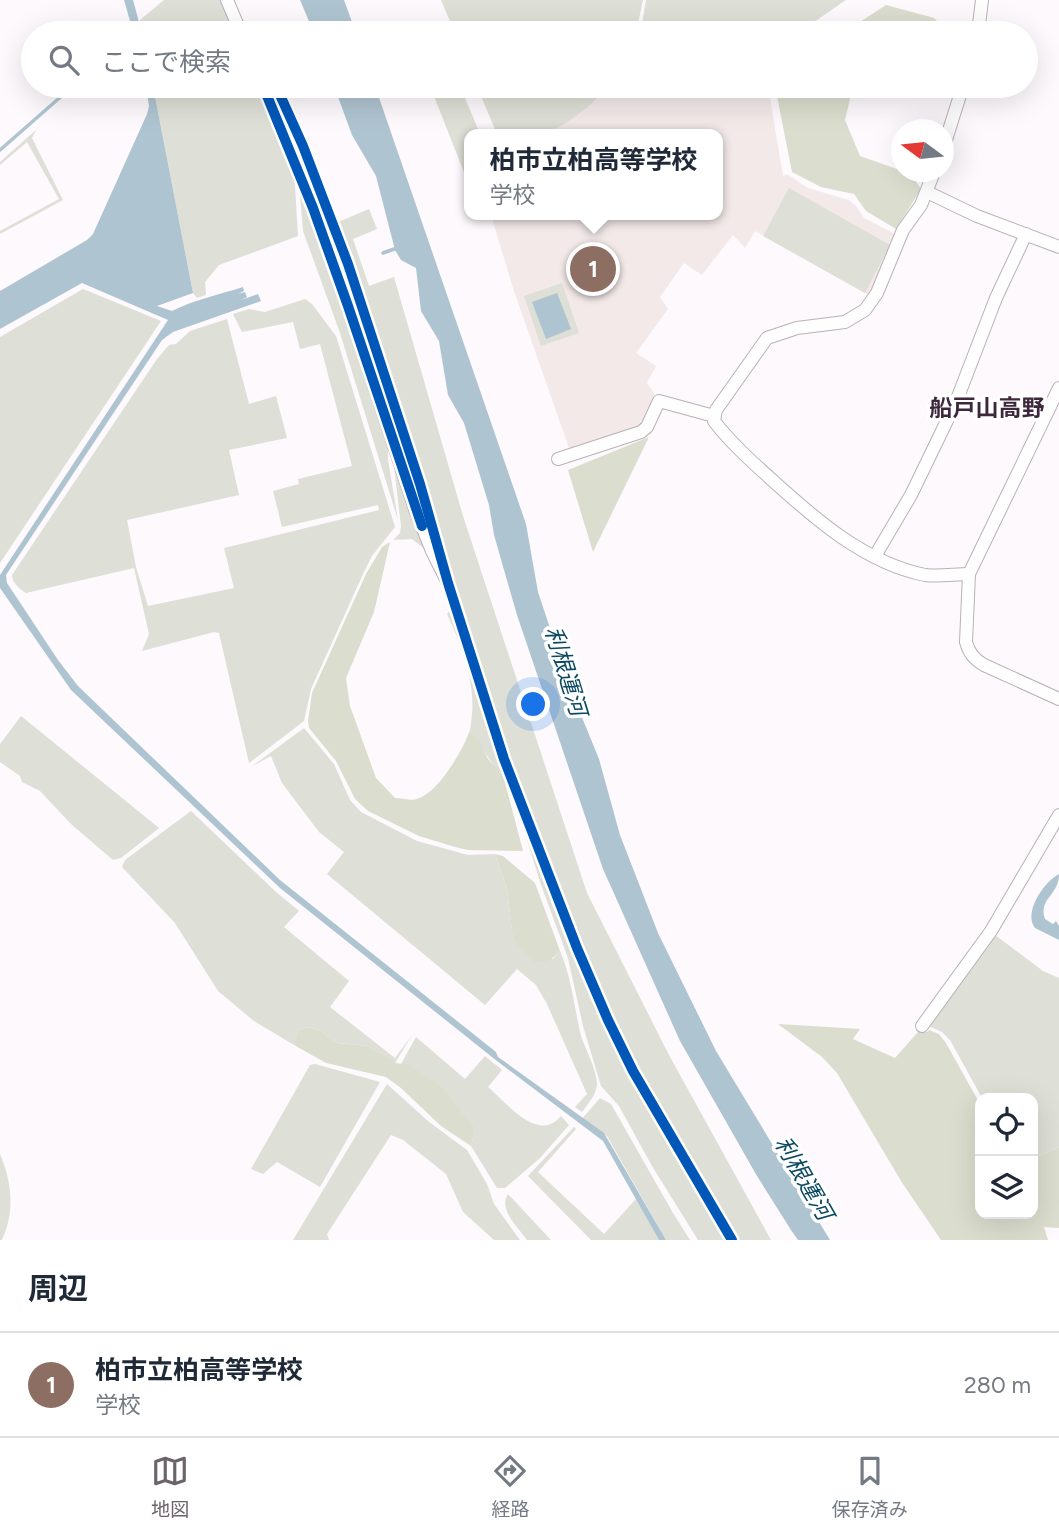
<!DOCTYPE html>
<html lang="ja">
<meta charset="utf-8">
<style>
body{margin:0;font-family:Figtree,"Noto Sans JP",sans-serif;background:#f6f6f7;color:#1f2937}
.controls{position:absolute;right:21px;bottom:21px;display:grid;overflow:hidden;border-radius:14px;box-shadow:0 7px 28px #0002}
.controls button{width:63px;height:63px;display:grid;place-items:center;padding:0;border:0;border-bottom:2px solid #e0e1e3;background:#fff;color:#1f2937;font:35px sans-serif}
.compass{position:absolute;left:891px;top:119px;width:63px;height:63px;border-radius:50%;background:#fff;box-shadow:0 7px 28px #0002;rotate:285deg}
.you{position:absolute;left:534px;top:705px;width:24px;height:24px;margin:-18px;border:5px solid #fff;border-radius:50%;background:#1a73e8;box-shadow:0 0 0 10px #1a73e833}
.badge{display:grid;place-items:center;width:46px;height:46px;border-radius:50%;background:#6b646a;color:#fff;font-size:23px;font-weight:700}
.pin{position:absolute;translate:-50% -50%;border:4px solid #fff;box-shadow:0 2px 7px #0006}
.popup{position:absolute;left:464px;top:129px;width:259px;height:91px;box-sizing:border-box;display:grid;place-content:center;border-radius:14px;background:#fff;filter:drop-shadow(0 2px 5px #0005);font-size:23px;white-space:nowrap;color:#747a83}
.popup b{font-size:26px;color:#1f2937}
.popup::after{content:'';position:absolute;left:50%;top:100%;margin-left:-14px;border:14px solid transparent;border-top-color:#fff}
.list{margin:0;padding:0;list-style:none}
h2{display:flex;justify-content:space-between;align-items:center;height:91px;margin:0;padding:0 28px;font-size:30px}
h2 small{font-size:23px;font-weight:400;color:#747a83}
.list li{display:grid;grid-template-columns:46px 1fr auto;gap:21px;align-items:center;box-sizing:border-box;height:105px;padding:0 28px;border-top:2px solid #e0e1e3}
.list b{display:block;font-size:26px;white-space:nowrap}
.list p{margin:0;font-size:23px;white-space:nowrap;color:#747a83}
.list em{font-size:23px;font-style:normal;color:#747a83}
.icon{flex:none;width:38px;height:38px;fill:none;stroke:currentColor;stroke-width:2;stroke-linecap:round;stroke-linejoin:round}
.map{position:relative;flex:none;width:1059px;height:1240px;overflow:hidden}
.search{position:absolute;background:#fff;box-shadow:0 7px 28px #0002;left:21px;right:21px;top:21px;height:77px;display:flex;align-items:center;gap:18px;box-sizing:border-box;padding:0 24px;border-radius:38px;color:#747a83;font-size:26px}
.sheet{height:196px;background:#fff}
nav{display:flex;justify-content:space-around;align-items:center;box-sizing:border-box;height:98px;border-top:2px solid #e0e1e3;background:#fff;font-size:19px;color:#747a83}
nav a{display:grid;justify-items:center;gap:4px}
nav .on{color:#6b646a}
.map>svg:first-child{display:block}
.education{fill:#f3e9e9}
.green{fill:#dedfd6}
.forest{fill:#dbddce}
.water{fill:#afc4d1}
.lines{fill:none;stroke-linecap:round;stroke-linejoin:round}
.stream{stroke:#afc4d1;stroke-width:3.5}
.street-casing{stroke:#b8b1b7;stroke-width:14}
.street{stroke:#fffeff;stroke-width:12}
.cycleway-casing{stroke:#fff;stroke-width:15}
.cycleway{stroke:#0057b8;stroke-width:10}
.labels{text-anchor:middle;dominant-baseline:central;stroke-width:7;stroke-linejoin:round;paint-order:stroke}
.neighbourhood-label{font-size:23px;font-weight:bold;fill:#3d273c;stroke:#fff}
.water-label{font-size:23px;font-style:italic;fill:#0c4962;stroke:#fff}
</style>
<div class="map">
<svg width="1059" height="1240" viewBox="0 0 1059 1240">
<rect width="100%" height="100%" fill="#fdf9fc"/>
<path class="education" d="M477,86H768L783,176L787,174L808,188L849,200L856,206L864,218L895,234L870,296L755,231L745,248L733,235L702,275L684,263L660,297L668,309L636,353L656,366L647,383L657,398L643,426L570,451L513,288L491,215H717V134H497Z"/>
<g class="green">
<path d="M164,0H222L237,33H142L140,20Z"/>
<path d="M441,0H643L636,33H455Z"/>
<path d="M646,0H846L798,33H650L652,26L642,24Z"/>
<path d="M153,86H259L294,170L298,236L219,265L205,282L206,295L197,298L193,293Z"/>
<path d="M430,86H460L480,134H469V185Z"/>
<path d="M477,86H609C592,105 544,149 518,130L507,134H497Z"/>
<path d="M36,130L32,138L63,200L0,234V231L59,199L27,142L0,165V162Z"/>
<path d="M299,184L388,440V460L398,520L340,333L303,231Z"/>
<path d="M789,188L890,245L865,293L763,236Z"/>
<path d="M369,209L377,229L353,239L369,286L394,277L463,516L587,893L669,1055L771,1240H734L634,1071L599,999L571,929L503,744L425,486L336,223Z"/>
<path d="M562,283L579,333L541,346L524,296Z"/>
<path d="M83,289L161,321L0,563V337Z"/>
<path d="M305,299L312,304L336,336L395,527L372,556L364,572L311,689L304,721L249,763L219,633L214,632L142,651L149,634L134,568L26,593C20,589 12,583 12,575L157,359L169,345L176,344L190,331L227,319L249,404L276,396L287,438L229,450L239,495L127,520L136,567L148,606L234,588L224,548L379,510L378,505L282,527L273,491L299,484L298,479L352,466L320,344L300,349L293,322L242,332L233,314L249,309L265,312Z"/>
<path d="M392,449L429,552L412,539L393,540L400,533L401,526Z"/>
<path d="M452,608L500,756L503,775C488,763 483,744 470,730C478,688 465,653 447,614Z"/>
<path d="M21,716L159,828L121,858L113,860L71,824L40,791L22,782L20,776L0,762V744Z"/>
<path d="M304,728L334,764L350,800L361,812L417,841L468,855L495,854L507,889L512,930L553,959L560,951C572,979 574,1007 581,1036C586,1051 596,1068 597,1083C597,1095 588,1103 582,1112L575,1107L587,1094L547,1004L536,985L517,969L485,1005L327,874L344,852L319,832L282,783L271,756L251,767Z"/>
<path d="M510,774C544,873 581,972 629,1065C659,1125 695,1182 731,1240H698L652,1166L619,1106L601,1086L583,1026L568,958L540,882L509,780Z"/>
<path d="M191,811L276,892L299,911L284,927L349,981L330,1007L395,1058L412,1035L395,1063L368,1046L337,1043L319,1030L307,1027L298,1031L294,1045L254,1021L218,991L175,923L122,867L125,860Z"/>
<path d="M995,935L1043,971L1059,978V1147L1037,1157L1033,1156V1098H982L950,1040L942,1032L926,1025Z"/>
<path d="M416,1037L465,1079L485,1056L502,1070L488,1087C507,1103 538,1144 561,1116L569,1125L540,1158L505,1188H497L471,1146L475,1129L401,1064Z"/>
<path d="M315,1064L380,1082L320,1187L277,1162L263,1174L251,1169L310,1065Z"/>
<path d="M387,1084L429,1122L467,1150L487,1184L494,1204L520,1240H494L463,1212L446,1174L403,1140L391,1135L327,1234L329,1240H293Z"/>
<path d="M600,1098L611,1104L673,1213L690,1240H666L607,1136L582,1119Z"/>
<path d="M574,1127L576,1129L538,1172L604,1234L636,1199L659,1240H591L528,1176Z"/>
<path d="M0,1154C12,1183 15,1211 2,1240H0Z"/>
<path d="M508,1194L551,1240H527C518,1227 498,1210 508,1194Z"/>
</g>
<g class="forest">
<path d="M886,5L934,18L948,33H843Z"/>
<path d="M775,86H853L845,120L860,156L911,174L921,189L896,229L866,211L854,194L821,187L792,172Z"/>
<path d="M649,437L593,552L568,470Z"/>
<path d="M390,542L374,612L346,678L350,706L376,778L395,798C402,798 411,801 417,799C439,792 463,750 470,730L481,743L488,759L503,775L523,851L468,850L455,847L419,836L368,811L355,799L336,761L309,728L308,721L312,693L366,574L382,547Z"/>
<path d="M495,854L503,856L535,883L560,951C552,960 548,962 535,962L517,944L512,931L507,889Z"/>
<path d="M778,1024L860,1029L853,1039L895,1058L918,1032H927L929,1030L939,1034L946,1043L980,1104V1214H1033V1159L1059,1147V1228L1044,1227L1048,1240H941L901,1181L837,1073L822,1057Z"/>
<path d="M307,1027L319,1030L337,1043L368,1046L396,1063L409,1065L440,1086L475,1129L471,1146L441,1126L401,1088L386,1077L326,1063L294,1045L298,1031Z"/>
</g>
<g class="water">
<path d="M124,0H133L142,33H129L132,28Z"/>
<path d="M300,0H344L356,33H314Z"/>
<path d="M146,86H153L193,293L157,306L172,311C193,300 218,295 243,287L244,291L238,294L245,292L247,297L241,300L258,294L261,301L173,332L162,340L6,575L7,583L58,660L78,686L280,880L496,1052L498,1057L604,1133L666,1240H659L603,1141L497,1061L280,888L71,690L0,588V575L168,320L82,283L0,329V291L87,240L93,234L147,114L149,106Z"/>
<path d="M334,86H375L526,524L538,592L570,688L599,759L620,835L658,933L716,1051L830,1240H798L791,1230L757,1176L680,1041L603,869L517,615L494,535L489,505L464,423L448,395L439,341L421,311L416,268L401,260L395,250L376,176L352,135Z"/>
<path d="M557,293L571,329L546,339L532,302Z"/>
<path d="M1059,874C1059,896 1038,898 1045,919L1053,924L1056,921L1059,926V940L1035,928C1023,912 1044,882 1059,874Z"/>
</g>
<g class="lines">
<g class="stream">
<path d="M0,150L73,86"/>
<path d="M383,253L397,248"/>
</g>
<defs>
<g id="street">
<path d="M227,0L241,33"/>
<path d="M978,33L982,0"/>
<path d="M263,86L313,208L348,306L415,509L432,551L448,583L504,759"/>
<path d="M944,146L963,86"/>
<path d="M934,172L921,205L903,230L877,293L865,310L845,322L797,328L767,338L716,410L714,421C730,442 751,461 771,479C815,519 865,563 925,575C939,577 955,574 969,574"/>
<path d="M927,192L977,216L1059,247"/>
<path d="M1059,388L969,574L966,642C969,653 974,659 984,665L1059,699"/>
<path d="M558,459L641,432L647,427L659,401L714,416"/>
<path d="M875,556L911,495L956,402L996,298L1026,234"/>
<path d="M922,1026L991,931L1059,815"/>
</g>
</defs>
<use href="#street" class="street-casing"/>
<use href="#street" class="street"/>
<defs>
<g id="cycleway">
<path d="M263,86L313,208L348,306L422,526"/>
<path d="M276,86L303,146L348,264L420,484L448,583L504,759L577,948L608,1020L633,1071L732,1240"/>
</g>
</defs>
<use href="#cycleway" class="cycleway-casing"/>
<use href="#cycleway" class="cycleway"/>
</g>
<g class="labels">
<g class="neighbourhood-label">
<text x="987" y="408">船戸山高野</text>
</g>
<g class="water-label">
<text transform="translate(566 671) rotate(73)">利根運河</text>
<text transform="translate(804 1178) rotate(60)">利根運河</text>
</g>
</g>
</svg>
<div class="controls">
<button><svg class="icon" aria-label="locate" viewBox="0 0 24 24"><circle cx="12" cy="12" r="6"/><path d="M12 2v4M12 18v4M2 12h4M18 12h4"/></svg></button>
<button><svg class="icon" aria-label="layers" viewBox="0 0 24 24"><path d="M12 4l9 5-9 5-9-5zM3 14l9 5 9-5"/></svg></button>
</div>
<svg class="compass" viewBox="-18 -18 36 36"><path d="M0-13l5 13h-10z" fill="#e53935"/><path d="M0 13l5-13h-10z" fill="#747a83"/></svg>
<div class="you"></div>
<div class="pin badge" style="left:593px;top:269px;background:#8d6e63">1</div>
<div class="popup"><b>柏市立柏高等学校</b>学校</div>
<div class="search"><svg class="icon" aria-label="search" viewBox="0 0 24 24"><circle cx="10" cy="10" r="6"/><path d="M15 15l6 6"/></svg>ここで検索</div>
</div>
<section class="sheet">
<h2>周辺<small></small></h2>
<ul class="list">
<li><span class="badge" style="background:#8d6e63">1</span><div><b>柏市立柏高等学校</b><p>学校</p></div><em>280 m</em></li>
</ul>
</section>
<nav>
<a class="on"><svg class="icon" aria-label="map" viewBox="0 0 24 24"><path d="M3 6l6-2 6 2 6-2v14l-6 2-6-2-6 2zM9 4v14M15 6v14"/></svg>地図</a>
<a><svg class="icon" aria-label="directions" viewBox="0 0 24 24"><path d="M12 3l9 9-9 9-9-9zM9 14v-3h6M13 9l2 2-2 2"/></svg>経路</a>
<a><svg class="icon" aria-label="saved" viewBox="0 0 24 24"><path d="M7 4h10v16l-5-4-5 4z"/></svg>保存済み</a>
</nav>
